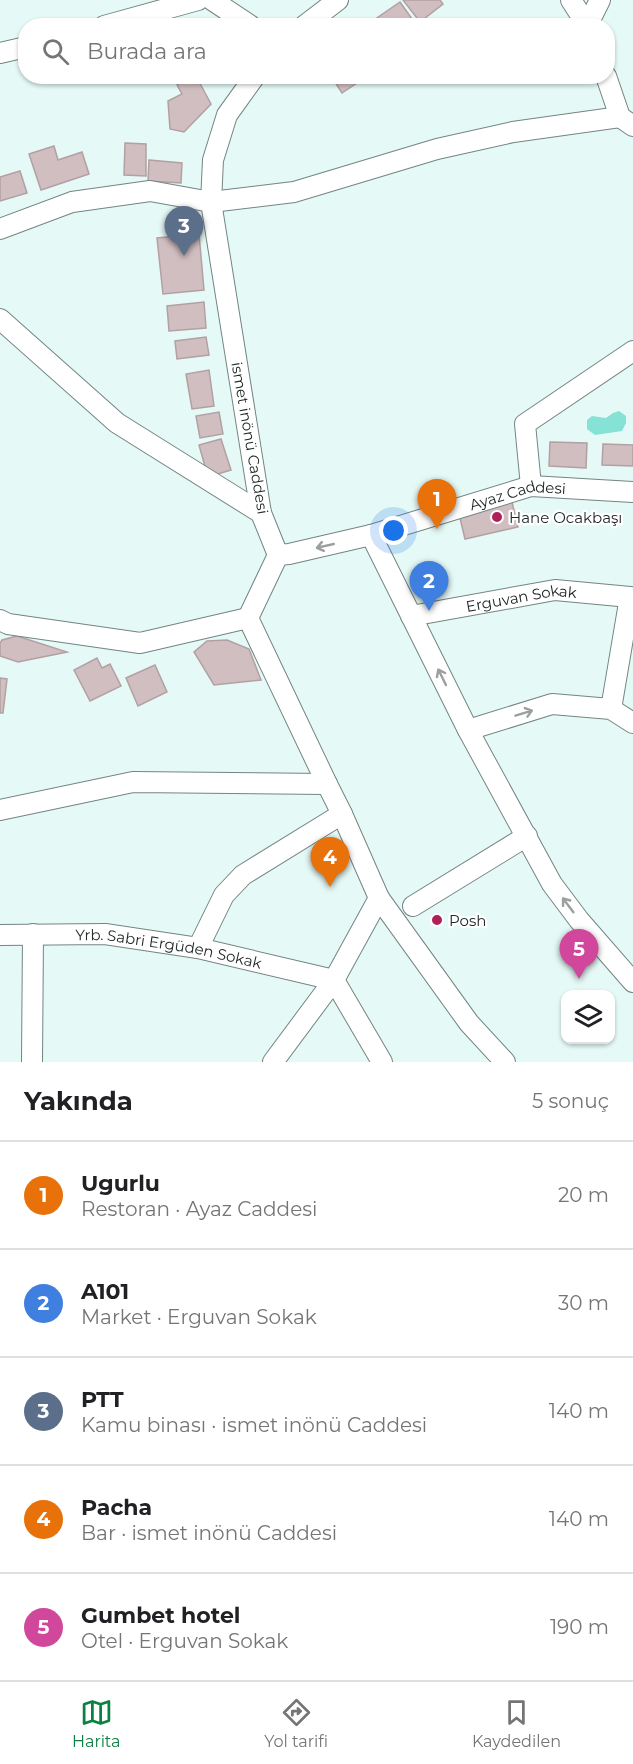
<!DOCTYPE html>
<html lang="tr">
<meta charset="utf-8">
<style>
body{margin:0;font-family:Montserrat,sans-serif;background:#f6f6f6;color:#202124}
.controls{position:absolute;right:18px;bottom:18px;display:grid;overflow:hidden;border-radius:12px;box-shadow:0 2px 4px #0004}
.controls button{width:54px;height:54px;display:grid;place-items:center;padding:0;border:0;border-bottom:2px solid #e0e0e0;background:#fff;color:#202124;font:30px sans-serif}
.you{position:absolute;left:394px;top:531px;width:21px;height:21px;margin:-15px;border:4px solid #fff;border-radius:50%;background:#1a73e8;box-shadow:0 0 0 9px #1a73e833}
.badge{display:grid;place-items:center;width:39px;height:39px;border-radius:50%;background:#0b8043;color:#fff;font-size:20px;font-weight:700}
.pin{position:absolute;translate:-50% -50px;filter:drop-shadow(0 2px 3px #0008)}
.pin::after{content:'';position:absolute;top:32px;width:21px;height:18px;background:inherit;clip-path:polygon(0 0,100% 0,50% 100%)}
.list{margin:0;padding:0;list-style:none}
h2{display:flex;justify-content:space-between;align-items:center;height:78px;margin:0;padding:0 24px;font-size:26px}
h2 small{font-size:20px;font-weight:400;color:#757577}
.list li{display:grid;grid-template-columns:39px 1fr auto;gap:18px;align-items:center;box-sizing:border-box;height:108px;padding:0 24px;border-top:2px solid #e0e0e0}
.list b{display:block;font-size:22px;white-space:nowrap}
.list p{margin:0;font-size:20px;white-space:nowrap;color:#757577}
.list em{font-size:20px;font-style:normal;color:#757577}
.icon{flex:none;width:33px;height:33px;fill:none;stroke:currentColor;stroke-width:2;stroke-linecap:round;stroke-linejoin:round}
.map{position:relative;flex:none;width:633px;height:1062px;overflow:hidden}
.search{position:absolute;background:#fff;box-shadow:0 2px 4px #0004;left:18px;right:18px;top:18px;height:66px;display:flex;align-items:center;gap:15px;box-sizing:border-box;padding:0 21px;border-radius:24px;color:#757577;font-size:22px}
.sheet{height:618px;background:#fff}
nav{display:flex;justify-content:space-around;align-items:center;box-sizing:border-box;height:84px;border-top:2px solid #e0e0e0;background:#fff;font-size:16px;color:#757577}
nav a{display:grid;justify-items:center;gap:3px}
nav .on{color:#0b8043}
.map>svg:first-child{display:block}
.water{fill:#85e2d4}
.building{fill:#d1bec1;stroke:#b2a0a3;stroke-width:1.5}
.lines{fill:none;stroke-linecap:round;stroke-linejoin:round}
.minor-casing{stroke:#738582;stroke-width:22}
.minor{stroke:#fff;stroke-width:20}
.oneway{stroke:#9c9f9e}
.poi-dot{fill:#af2057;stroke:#fff;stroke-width:2}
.labels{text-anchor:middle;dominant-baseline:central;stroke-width:4.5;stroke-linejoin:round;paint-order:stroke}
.street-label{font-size:15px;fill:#222928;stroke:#fff}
.poi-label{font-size:15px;fill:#222928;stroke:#fff;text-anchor:start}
</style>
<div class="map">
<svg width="633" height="1062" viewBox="0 0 633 1062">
<rect width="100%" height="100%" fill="#e5f9f6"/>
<path class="water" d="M619,411L626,416V423L622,431L595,435L587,429V420L592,416L606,418L613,413Z"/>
<g class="building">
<path d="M403,0H440L443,4L420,22Z"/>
<path d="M400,2L417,26H377L374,20Z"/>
<path d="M186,76H196L211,104L184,132L170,129L168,101L182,94L177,85Z"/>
<path d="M331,76H365L366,77L342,93Z"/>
<path d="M125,143L146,144V176L124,175Z"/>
<path d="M54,146L58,160L82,152L89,174L41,190L29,154Z"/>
<path d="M149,160L182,163L181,183L148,181Z"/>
<path d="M20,171L27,193L0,201V177Z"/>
<path d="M199,234L204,290L163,294L157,238Z"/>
<path d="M204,302L206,328L169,331L167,306Z"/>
<path d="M206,337L209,355L177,359L175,341Z"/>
<path d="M209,370L214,406L192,409L186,374Z"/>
<path d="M219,412L223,434L200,438L196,416Z"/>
<path d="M221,439L231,470L208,477L199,445Z"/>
<path d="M550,442L587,443L586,468L549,466Z"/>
<path d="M603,444L633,445V466L602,465Z"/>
<path d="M512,502L518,527L465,539L459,514Z"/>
<path d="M17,636L67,652L18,662L0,656V643L2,640Z"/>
<path d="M227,640L249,649L261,680L214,685L194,652L207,641Z"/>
<path d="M97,658L102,668L110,664L121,686L90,701L74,670Z"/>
<path d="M155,665L167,692L138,706L126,678Z"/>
<path d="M0,678L7,679L3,713H0Z"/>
</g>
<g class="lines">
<defs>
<g id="minor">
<path d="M212,0L251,26"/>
<path d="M571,0L587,25"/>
<path d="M104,26L198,0"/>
<path d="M304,26L338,0"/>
<path d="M587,26L600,0"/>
<path d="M0,53L26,47"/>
<path d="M606,76L620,117L633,126"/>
<path d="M0,229L72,202L150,191L211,202L294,192L437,149L513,132L620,117"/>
<path d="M0,319L117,423L261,513"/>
<path d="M531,486L525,424L633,351"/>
<path d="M371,535L468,730L552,884L579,920L633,982"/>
<path id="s1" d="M278,555L289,554L371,535L531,486L633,492"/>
<path id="s2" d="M411,616L555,590L630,597L633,599"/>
<path d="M248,618L278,555L261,513L211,202L213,160L227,115L255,76"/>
<path d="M248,618L327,784L342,814L379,898L469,1023L505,1062"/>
<path d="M0,620L8,624L140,643L248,618"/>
<path d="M611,709L630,597"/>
<path d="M468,730L552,704L611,709L633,723"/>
<path d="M0,810L133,782L327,784"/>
<path d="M413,906L527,836"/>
<path id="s3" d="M0,935L105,934L198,948L334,980"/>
<path d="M198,948L224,895L243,875L342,814"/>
<path d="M334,980L382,1062"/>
<path d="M32,1062L33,934"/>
<path d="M273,1062L334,980L379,898"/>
</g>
</defs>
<use href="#minor" class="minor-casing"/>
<use href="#minor" class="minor"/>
</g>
<defs><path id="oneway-shaft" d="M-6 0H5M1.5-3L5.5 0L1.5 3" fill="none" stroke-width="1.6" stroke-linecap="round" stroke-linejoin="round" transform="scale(1.5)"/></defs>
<g class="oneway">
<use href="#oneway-shaft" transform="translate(325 546) rotate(167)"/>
<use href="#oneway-shaft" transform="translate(442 677) rotate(-116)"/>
<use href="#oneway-shaft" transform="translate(524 713) rotate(-17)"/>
<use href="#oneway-shaft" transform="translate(568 905) rotate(-127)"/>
</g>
<g class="poi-dot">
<circle cx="497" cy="517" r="6"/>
<circle cx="437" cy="920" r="6"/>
</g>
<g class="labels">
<g class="street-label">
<text transform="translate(250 438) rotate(80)">ismet inönü Caddesi</text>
<text stroke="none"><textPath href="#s1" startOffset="248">Ayaz Caddesi</textPath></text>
<text stroke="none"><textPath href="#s2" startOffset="112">Erguvan Sokak</textPath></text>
<text stroke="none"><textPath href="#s3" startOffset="170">Yrb. Sabri Ergüden Sokak</textPath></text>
</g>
<g class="poi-label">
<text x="509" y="517">Hane Ocakbaşı</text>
<text x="449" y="920">Posh</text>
</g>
</g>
</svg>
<div class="controls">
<button><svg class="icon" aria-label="layers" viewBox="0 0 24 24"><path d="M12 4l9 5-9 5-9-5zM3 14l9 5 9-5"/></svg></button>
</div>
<div class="you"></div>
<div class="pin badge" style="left:437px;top:529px;background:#e8710a">1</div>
<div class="pin badge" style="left:429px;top:611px;background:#3f7fe0">2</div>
<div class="pin badge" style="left:184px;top:256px;background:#5c6f8a">3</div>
<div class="pin badge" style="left:330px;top:887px;background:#e8710a">4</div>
<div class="pin badge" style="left:579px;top:979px;background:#d1479c">5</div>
<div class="search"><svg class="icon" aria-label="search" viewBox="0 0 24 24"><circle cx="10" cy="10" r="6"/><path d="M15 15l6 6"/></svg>Burada ara</div>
</div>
<section class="sheet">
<h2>Yakında<small>5 sonuç</small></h2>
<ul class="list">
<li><span class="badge" style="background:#e8710a">1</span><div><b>Ugurlu</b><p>Restoran · Ayaz Caddesi</p></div><em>20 m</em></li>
<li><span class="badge" style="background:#3f7fe0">2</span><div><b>A101</b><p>Market · Erguvan Sokak</p></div><em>30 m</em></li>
<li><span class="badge" style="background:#5c6f8a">3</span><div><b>PTT</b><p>Kamu binası · ismet inönü Caddesi</p></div><em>140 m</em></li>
<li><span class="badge" style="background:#e8710a">4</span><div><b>Pacha</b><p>Bar · ismet inönü Caddesi</p></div><em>140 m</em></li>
<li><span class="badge" style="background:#d1479c">5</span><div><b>Gumbet hotel</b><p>Otel · Erguvan Sokak</p></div><em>190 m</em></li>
</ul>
</section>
<nav>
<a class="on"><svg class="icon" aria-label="map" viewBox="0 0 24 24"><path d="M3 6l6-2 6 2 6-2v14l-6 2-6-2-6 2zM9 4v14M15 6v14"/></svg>Harita</a>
<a><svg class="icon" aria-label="directions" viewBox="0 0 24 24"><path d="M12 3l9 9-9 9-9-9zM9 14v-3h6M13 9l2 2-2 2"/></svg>Yol tarifi</a>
<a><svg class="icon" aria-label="saved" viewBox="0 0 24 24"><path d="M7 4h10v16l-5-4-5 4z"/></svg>Kaydedilen</a>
</nav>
